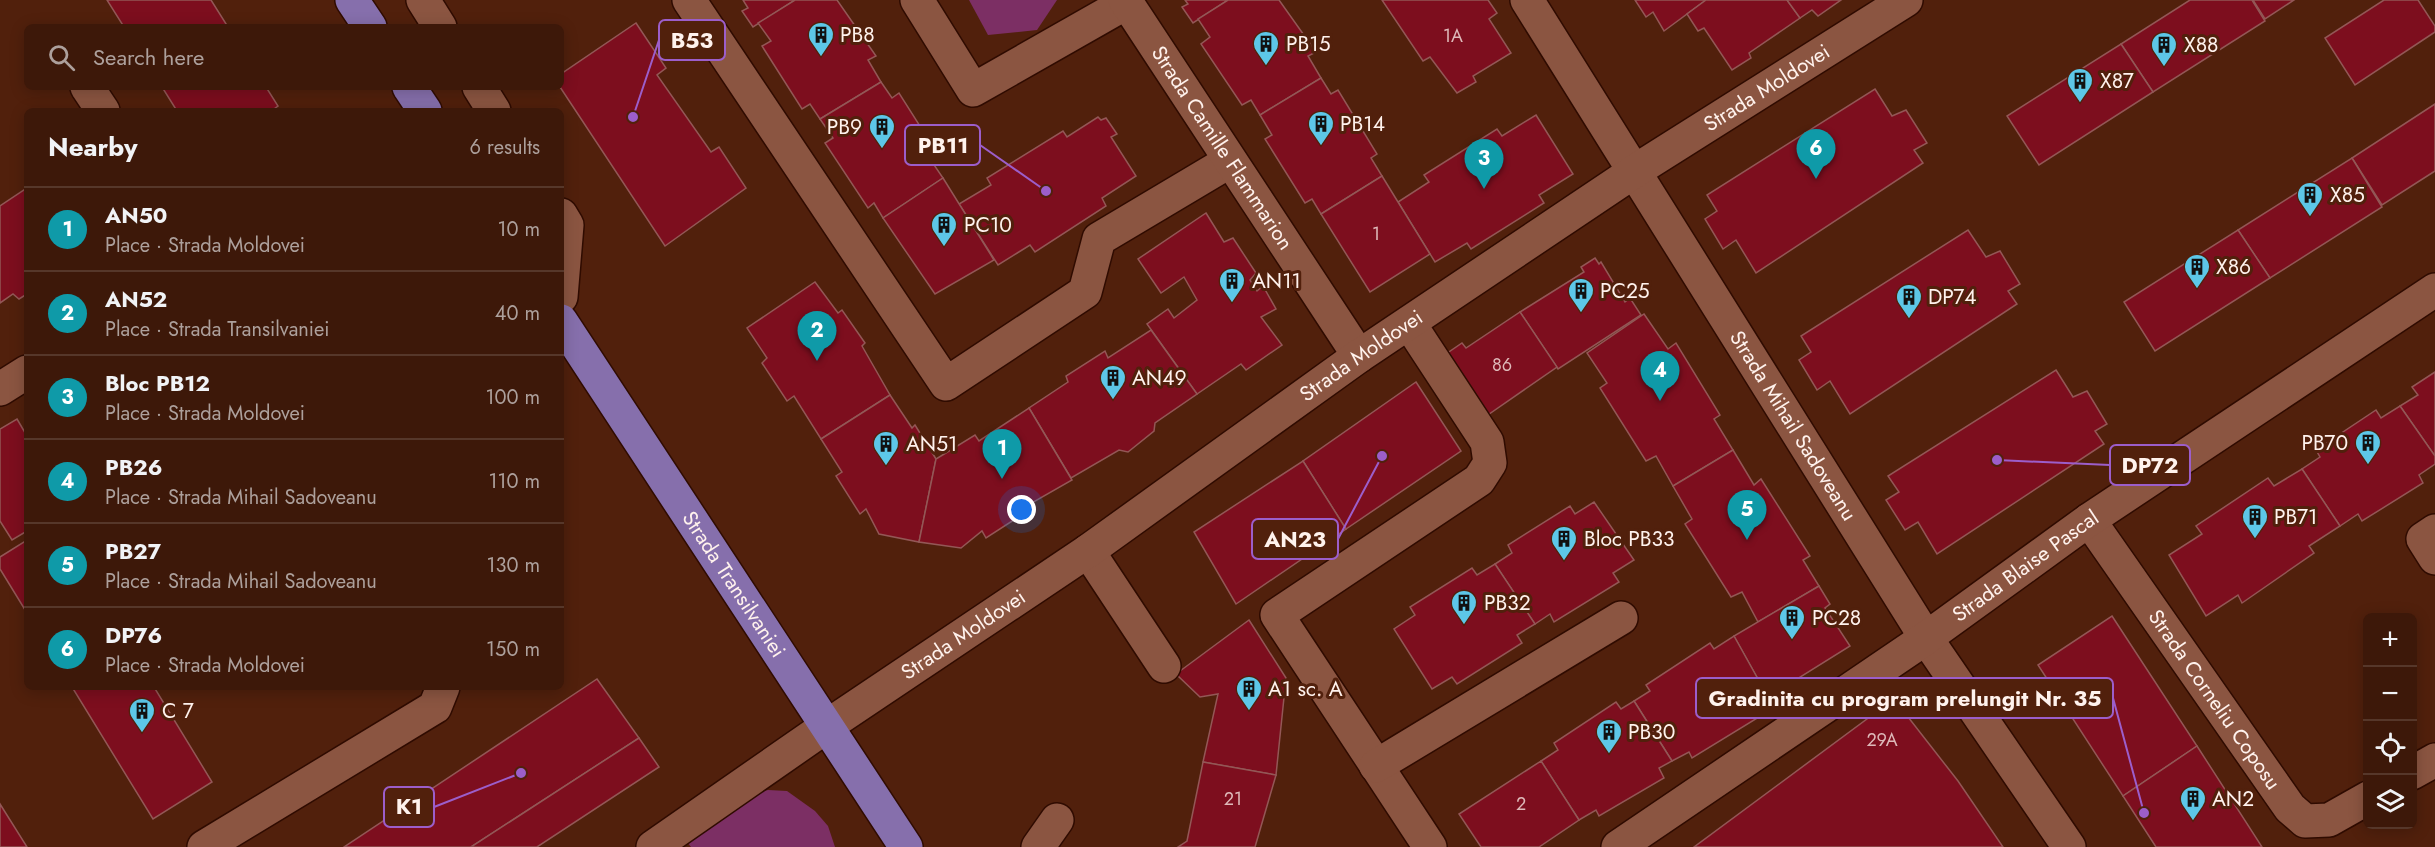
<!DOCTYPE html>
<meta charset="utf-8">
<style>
body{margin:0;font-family:Jost,sans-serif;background:#482517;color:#f1f3f6}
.controls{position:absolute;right:18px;bottom:18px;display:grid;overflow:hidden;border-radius:9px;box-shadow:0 3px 15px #0003}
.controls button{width:54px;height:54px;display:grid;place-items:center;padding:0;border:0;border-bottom:2px solid #56372a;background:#3d1809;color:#f1f3f6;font:30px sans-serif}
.you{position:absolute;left:1022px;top:510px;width:21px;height:21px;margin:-15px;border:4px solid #fff;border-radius:50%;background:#1a73e8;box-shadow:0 0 0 9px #1a73e833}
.badge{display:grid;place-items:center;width:39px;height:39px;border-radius:50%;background:#1a73e8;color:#fff;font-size:20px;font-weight:700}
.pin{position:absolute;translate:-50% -50px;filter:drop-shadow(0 2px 3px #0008)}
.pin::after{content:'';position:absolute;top:32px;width:21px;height:18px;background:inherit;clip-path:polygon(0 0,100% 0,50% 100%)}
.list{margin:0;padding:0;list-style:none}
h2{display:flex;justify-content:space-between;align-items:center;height:78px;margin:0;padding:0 24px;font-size:26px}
h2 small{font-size:20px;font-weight:400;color:#ada09c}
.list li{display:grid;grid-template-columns:39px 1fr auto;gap:18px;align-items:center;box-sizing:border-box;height:84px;padding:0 24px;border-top:2px solid #56372a}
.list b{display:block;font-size:22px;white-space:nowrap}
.list p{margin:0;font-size:20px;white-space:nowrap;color:#ada09c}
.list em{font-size:20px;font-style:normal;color:#ada09c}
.icon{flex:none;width:33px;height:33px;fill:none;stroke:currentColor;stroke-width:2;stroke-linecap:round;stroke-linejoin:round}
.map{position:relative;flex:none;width:2435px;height:847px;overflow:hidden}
.search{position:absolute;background:#3d1809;box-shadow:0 3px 15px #0003;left:24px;top:24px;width:540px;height:66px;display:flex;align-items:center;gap:15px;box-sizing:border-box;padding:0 21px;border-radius:9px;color:#ada09c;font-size:22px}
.panel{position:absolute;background:#3d1809;box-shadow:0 3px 15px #0003;left:24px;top:108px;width:540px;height:582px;border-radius:9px}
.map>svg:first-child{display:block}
.green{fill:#7c2f64}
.building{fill:#7d0e1e;stroke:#935756;stroke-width:1.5}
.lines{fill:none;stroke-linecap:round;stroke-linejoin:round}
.minor-casing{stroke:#2f0b00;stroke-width:36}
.major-casing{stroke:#2f0b00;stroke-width:36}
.minor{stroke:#8b5541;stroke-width:33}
.major{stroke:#866fac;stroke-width:33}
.labels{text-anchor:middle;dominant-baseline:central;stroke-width:6;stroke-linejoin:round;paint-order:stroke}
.number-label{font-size:18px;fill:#deb9b9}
.poi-label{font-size:21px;fill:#fff2ed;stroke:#51200c;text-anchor:start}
.street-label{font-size:21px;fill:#fff2ed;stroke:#51200c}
.leader{fill:none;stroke:#9c5eca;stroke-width:2}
.callout-dot{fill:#9c5eca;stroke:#51200c;stroke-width:2}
.callout{fill:#51200c;stroke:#9c5eca;stroke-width:2}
.callout-label{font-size:22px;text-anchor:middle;font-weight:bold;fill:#fff2ed}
</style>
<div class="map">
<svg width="2435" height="847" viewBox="0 0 2435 847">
<rect width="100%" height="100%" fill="#51200c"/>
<g class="green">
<path d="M969,0H1057L1037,30L988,35Z"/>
<path d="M768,790L787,791L815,811L828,826L835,847H691L684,838L748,795Z"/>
</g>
<g class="building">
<path d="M107,0H211L228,27H124Z"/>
<path d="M743,0H795L753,27L742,11L748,8Z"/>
<path d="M795,0H837L876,56L868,60L881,82L820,119L810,104L802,109L762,46L771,41L758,23Z"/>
<path d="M1185,0H1228L1193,23L1182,7L1188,4Z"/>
<path d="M1228,0H1279L1316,52L1308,56L1321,78L1260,115L1251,100L1242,105L1201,44L1210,37L1198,19Z"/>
<path d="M1382,0H1488L1497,13L1489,19L1511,53L1473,76L1476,82L1457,93L1430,57L1423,61Z"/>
<path d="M1635,0H1706L1664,31L1653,12L1646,17Z"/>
<path d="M1706,0H1787L1800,18L1749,53L1751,58L1732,70L1704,28L1698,31L1687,14Z"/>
<path d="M1787,0H1841L1818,16L1812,10L1800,18Z"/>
<path d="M2190,0H2252L2265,21L2153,92L2121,44Z"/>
<path d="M2253,0H2294L2265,19Z"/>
<path d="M2384,0H2418L2435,26V32L2355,85L2325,38Z"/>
<path d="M636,23L666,68L657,75L711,152L719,147L746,188L665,246L560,87L561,74Z"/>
<path d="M2121,44L2153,92L2039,165L2007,116Z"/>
<path d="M1321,78L1331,94L1338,90L1377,154L1371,158L1382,176L1321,214L1312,199L1305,203L1265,139L1272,135L1260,115Z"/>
<path d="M881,82L892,98L899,93L939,156L932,162L943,178L883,218L874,203L868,208L825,143L833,138L820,119Z"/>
<path d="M162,87H266L278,106L271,111H177Z"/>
<path d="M1875,89L1892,116L1906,110L1927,143L1914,150L1923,163L1756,273L1736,240L1723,249L1705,219L1717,211L1707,195Z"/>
<path d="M2435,104V171L2382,205L2352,158Z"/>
<path d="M1536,115L1573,174L1539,195L1544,203L1471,249L1467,243L1435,262L1398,202L1429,182L1424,175L1497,129L1502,136Z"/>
<path d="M1098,117L1101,120L1106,118L1117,134L1111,137L1136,176L1102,198L1106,206L1035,252L1030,245L998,265L959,204L991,185L987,178L1063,131L1067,137Z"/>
<path d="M2352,158L2382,207L2270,278L2238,230Z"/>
<path d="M1382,176L1430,254L1370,292L1321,214Z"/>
<path d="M943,178L994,260L935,294L883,218Z"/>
<path d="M27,188V294L19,299L13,294L0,303V206Z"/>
<path d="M1206,213L1224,242L1233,238L1256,273L1250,280L1257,291L1263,286L1276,309L1261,317L1282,345L1246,370L1241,364L1197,394L1147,324L1168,309L1174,318L1197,300L1184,277L1161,293L1138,259Z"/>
<path d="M1968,230L1986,257L2000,251L2020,284L2008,291L2017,304L1850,414L1830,381L1817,390L1799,360L1811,352L1801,336Z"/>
<path d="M2238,230L2270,278L2155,351L2124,302Z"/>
<path d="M1595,258L1599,264L1601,262L1625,302L1630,298L1641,315L1558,369L1520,312L1584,272L1581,267Z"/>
<path d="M815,282L838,313L842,310L865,343L862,346L890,395L821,439L794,396L787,401L762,363L767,358L747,328Z"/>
<path d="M1520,312L1557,367L1482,419L1446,354L1462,343L1466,348Z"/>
<path d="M1644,314L1668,349L1676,343L1720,415L1714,419L1733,450L1673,486L1656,456L1646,461L1600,388L1607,383L1587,353Z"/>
<path d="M1151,330L1197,394L1155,423L1154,431L1128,452L1119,450L1071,478L1029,408L1068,382L1066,376L1105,351L1108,358Z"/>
<path d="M2056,370L2073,397L2087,391L2107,424L2095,431L2104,444L1937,554L1918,522L1905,530L1886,500L1899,492L1888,476Z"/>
<path d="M2435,372V456L2400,406L2418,395L2412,387Z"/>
<path d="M1416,382L1461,451L1346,529L1303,461Z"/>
<path d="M890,395L912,428L915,425L936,459L919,542L879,534L866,509L860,514L836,476L842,472L821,439Z"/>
<path d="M2400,406L2435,456V464L2419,475L2423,483L2362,521L2358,514L2340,526L2302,469L2320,457L2316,450L2376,410L2381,418Z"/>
<path d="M1029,408L1072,480L1021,509L1023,514L986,538L982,531L961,548L919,542L936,459L975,435L979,441Z"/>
<path d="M17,419L27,436V531L12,540L0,521V429Z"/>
<path d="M1733,450L1754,485L1761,479L1810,556L1803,560L1819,586L1758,622L1742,592L1731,597L1685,524L1692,519L1673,486Z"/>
<path d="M1303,461L1346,529L1236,604L1194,532Z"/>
<path d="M2302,469L2340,526L2309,546L2314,553L2242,603L2238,595L2206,616L2169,555L2202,534L2196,526L2268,478L2274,486Z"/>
<path d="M1594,502L1634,560L1613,573L1619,582L1554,622L1550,614L1535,624L1495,564L1512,553L1508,545L1570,506L1575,514Z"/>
<path d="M27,540V613L0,569V557Z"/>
<path d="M1495,564L1535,624L1517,635L1522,643L1457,684L1452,677L1432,689L1394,629L1415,615L1410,607L1472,568L1477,575Z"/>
<path d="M1819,586L1830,604L1825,608L1850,646L1768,697L1734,636Z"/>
<path d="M2112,616L2197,746L2123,796L2038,665Z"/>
<path d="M1249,620L1286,678L1276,775L1203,762L1218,694L1200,697L1176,674Z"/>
<path d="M1734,636L1768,697L1754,707L1759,717L1692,758L1689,752L1672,761L1634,701L1650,691L1646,685L1710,643L1714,649Z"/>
<path d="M597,679L639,738L471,847H344Z"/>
<path d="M72,687H154L212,782L153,819Z"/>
<path d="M1894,699L1958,781L2003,847H1694Z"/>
<path d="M1634,701L1672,761L1659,768L1664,778L1599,816L1596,810L1579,820L1541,761L1558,750L1554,743L1616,702L1621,709Z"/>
<path d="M639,738L659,767L537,847H471Z"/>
<path d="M2197,746L2262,847H2156L2123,796Z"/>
<path d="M1541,761L1579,820L1539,847H1481L1459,814Z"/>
<path d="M1203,762L1276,775L1255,847H1178L1187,841Z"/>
<path d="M0,804L27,847H0Z"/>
</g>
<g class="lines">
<defs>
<g id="minor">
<path d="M423,0L440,27"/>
<path d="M689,0L946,384L1085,292L1099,239L1230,161"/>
<path d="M917,0L973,90L1126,3"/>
<path id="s1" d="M1125,0L1359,356"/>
<path id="s2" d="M1527,0L1926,638L2069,847"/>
<path d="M87,87L103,111"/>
<path d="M479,87L494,111"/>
<path d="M561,215L567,225L561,297"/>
<path d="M1409,323L1487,442L1490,463L1479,480L1277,615L1430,847"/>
<path d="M0,389L27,372"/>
<path id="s3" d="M2089,520L2290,808L2305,821L2329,820L2368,798"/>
<path d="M2435,531L2423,539L2435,558"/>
<path d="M1088,551L1164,666"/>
<path d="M1376,766L1621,618"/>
<path d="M2412,773L2435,760"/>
<path d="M204,847L435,707L443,687"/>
<path id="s4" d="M653,847L827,726L1088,551L1359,356L1635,171L1906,0"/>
<path d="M1038,847L1057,820"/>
<path id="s5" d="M1618,847L1926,638L2089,520L2435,290"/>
</g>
<g id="major">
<path d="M352,0L370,27"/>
<path d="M409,87L425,111"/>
<path id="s6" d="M561,321L906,847"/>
</g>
</defs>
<use href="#minor" class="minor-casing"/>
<use href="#major" class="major-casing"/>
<use href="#minor" class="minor"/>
<use href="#major" class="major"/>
</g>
<defs>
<symbol id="building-pin" viewBox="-11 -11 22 30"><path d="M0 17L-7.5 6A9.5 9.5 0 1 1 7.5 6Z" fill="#5dc7e8" stroke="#51200c"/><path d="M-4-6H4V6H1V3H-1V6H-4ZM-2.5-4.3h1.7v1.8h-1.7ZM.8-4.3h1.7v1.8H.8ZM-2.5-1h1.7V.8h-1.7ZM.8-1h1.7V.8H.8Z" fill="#111"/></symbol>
</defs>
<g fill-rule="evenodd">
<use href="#building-pin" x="806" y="20" width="30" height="40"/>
<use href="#building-pin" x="1251" y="29" width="30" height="40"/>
<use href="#building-pin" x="2149" y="30" width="30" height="40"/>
<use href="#building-pin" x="2065" y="66" width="30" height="40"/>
<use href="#building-pin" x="1306" y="109" width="30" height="40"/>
<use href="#building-pin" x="867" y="112" width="30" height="40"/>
<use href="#building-pin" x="2295" y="180" width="30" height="40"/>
<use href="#building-pin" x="929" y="210" width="30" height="40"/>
<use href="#building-pin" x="2182" y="252" width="30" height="40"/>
<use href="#building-pin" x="1217" y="266" width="30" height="40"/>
<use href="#building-pin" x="1566" y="276" width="30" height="40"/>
<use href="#building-pin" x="1894" y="282" width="30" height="40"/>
<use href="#building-pin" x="1098" y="363" width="30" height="40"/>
<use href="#building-pin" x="2353" y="428" width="30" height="40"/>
<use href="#building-pin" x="871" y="429" width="30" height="40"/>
<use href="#building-pin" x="2240" y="502" width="30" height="40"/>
<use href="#building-pin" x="1549" y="524" width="30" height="40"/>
<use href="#building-pin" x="1449" y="588" width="30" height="40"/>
<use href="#building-pin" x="1777" y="603" width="30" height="40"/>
<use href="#building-pin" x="1234" y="674" width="30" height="40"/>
<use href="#building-pin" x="127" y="696" width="30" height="40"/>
<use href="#building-pin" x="1594" y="717" width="30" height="40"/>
<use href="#building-pin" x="2178" y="784" width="30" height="40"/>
</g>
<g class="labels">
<g class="number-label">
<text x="1453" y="36">1A</text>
<text x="1376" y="234">1</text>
<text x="1502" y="365">86</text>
<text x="1882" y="740">29A</text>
<text x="1233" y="799">21</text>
<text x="1521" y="804">2</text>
</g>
<g class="poi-label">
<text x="840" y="35">PB8</text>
<text x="1286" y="44">PB15</text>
<text x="2184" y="45">X88</text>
<text x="2100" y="81">X87</text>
<text x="1340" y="124">PB14</text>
<text x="862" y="127" text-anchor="end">PB9</text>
<text x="2330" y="195">X85</text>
<text x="964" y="225">PC10</text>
<text x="2216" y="267">X86</text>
<text x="1252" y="281">AN11</text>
<text x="1600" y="291">PC25</text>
<text x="1928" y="297">DP74</text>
<text x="1132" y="378">AN49</text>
<text x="2348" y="443" text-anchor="end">PB70</text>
<text x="906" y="444">AN51</text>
<text x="2274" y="517">PB71</text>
<text x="1584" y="539">Bloc PB33</text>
<text x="1484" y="603">PB32</text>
<text x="1812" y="618">PC28</text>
<text x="1268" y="689">A1 sc. A</text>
<text x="162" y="711">C 7</text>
<text x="1628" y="732">PB30</text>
<text x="2212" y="799">AN2</text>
</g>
<g class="street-label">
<text stroke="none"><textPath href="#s4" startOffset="1348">Strada Moldovei</textPath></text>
<text stroke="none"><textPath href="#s1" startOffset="177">Strada Camille Flammarion</textPath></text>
<text stroke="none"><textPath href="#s4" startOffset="862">Strada Moldovei</textPath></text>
<text stroke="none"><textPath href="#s2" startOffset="502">Strada Mihail Sadoveanu</textPath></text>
<text stroke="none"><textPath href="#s5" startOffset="495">Strada Blaise Pascal</textPath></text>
<text stroke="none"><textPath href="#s6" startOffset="315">Strada Transilvaniei</textPath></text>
<text stroke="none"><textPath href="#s4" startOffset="376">Strada Moldovei</textPath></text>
<text stroke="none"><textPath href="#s3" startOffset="219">Strada Corneliu Coposu</textPath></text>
</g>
</g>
<path class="leader" d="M633 117L659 40M1046 191L980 145M1997 460L2110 465M1382 456L1338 539M2144 813L2113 698M521 773L434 807"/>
<g class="callout-dot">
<circle cx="633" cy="117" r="6"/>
<circle cx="1046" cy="191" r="6"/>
<circle cx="1997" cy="460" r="6"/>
<circle cx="1382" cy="456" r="6"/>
<circle cx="2144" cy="813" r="6"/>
<circle cx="521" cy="773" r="6"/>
</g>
<g class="callout">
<rect x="659" y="20" width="66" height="40" rx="6"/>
<rect x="905" y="125" width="75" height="40" rx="6"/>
<rect x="2110" y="445" width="80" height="40" rx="6"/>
<rect x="1252" y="519" width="86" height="40" rx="6"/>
<rect x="1696" y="678" width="417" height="40" rx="6"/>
<rect x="384" y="787" width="50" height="40" rx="6"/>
</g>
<g class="callout-label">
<text x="692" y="48">B53</text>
<text x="943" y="153">PB11</text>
<text x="2150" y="473">DP72</text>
<text x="1295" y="547">AN23</text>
<text x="1905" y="706">Gradinita cu program prelungit Nr. 35</text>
<text x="409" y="814">K1</text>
</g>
</svg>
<div class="controls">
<button>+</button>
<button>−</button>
<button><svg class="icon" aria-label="locate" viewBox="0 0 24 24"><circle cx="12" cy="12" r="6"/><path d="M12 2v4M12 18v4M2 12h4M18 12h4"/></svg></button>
<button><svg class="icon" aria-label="layers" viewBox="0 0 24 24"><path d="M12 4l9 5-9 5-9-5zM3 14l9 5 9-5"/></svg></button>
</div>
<div class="you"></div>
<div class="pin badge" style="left:1002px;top:479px;background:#0f9aa8">1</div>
<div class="pin badge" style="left:817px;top:361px;background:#0f9aa8">2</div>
<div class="pin badge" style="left:1484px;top:189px;background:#0f9aa8">3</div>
<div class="pin badge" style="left:1660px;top:401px;background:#0f9aa8">4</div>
<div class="pin badge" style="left:1747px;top:540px;background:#0f9aa8">5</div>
<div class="pin badge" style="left:1816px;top:179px;background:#0f9aa8">6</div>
<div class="search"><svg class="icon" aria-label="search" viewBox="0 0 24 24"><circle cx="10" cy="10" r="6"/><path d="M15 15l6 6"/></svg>Search here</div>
<section class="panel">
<h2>Nearby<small>6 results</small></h2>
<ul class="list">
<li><span class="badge" style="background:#0f9aa8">1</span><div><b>AN50</b><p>Place · Strada Moldovei</p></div><em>10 m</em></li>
<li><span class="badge" style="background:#0f9aa8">2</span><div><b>AN52</b><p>Place · Strada Transilvaniei</p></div><em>40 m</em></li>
<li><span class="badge" style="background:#0f9aa8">3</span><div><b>Bloc PB12</b><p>Place · Strada Moldovei</p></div><em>100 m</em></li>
<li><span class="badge" style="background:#0f9aa8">4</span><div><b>PB26</b><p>Place · Strada Mihail Sadoveanu</p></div><em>110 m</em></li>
<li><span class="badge" style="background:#0f9aa8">5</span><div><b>PB27</b><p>Place · Strada Mihail Sadoveanu</p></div><em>130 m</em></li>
<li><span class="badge" style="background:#0f9aa8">6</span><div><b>DP76</b><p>Place · Strada Moldovei</p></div><em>150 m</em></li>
</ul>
</section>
</div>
